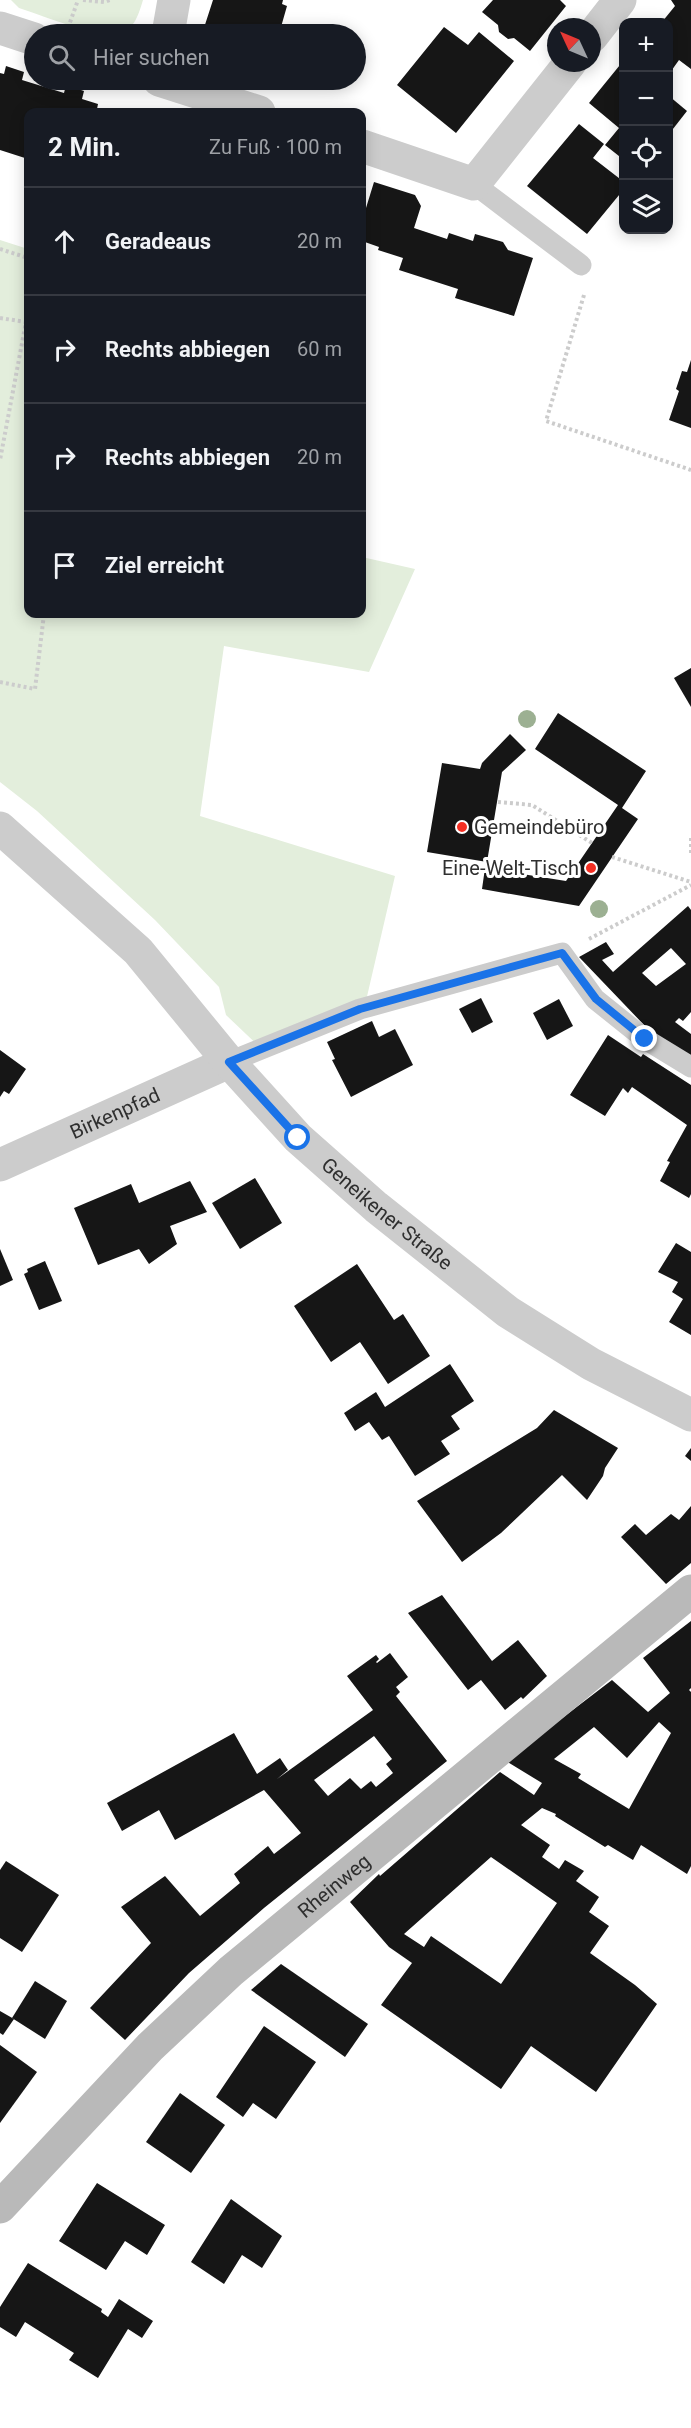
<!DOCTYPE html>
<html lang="de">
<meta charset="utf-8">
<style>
body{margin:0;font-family:Roboto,sans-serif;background:#242831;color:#f1f3f6}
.controls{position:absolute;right:18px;top:18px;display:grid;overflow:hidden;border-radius:12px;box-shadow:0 3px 15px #0003}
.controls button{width:54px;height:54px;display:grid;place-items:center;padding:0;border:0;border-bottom:2px solid #363941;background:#171b24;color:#f1f3f6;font:30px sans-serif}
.compass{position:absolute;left:547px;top:18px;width:54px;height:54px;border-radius:50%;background:#171b24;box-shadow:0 3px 15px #0003;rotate:314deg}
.stop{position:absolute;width:18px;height:18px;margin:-14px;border:4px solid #1a73e8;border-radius:50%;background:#fff}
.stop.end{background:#1a73e8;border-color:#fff;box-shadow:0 2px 6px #0008}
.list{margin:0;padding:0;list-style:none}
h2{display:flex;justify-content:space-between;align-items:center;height:78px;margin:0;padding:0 24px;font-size:26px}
h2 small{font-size:20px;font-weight:400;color:#9ea1a6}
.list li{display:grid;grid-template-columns:39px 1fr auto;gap:18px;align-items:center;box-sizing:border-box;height:108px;padding:0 24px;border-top:2px solid #363941}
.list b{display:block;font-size:22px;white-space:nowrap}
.list em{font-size:20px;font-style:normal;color:#9ea1a6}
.icon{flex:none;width:33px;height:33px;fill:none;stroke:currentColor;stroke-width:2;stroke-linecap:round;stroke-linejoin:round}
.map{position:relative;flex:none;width:691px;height:2428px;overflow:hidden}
.search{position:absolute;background:#171b24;box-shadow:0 3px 15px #0003;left:24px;top:24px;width:342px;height:66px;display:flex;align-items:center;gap:15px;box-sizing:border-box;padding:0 21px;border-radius:33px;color:#9ea1a6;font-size:22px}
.panel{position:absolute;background:#171b24;box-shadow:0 3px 15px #0003;left:24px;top:108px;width:342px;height:510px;border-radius:12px}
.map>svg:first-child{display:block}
.green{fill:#e3eedc}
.building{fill:#161616;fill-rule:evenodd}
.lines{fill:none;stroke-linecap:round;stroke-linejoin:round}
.path{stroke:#ccc;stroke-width:4;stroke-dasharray:3 3;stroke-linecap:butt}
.service{stroke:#ccc;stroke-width:21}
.minor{stroke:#ccc;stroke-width:33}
.tertiary{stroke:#ccc;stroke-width:33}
.secondary{stroke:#b9b9b9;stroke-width:33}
.tree{fill:#9cb092}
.route{stroke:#1a73e8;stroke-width:8}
.poi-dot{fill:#f52f23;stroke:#fff;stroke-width:2}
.labels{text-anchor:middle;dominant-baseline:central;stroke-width:6;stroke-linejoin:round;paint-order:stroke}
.poi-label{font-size:20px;fill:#2f2f2f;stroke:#fff;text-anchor:start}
.street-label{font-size:20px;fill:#2f2f2f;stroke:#fff}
</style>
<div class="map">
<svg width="691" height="2428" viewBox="0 0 691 2428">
<rect width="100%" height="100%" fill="#fff"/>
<g class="green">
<path d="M11,0H143C139,13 135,28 121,34C104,41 39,14 19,8Z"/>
<path d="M0,240L28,249V614H362V557L415,569L369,672L224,646L200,816L395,876L362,1018L265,1052L226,1015L219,987L155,920L37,811L0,782Z"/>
</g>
<g class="building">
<path d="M213,0H283L282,4L287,6L279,34H202Z"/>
<path d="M493,0H560L566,6L530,51L514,38L508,39L499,32L498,25L482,12Z"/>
<path d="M671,0H691V69L679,60L669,74V22H662L675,6Z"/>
<path d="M444,27L468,45L479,32L514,61L456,133L397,85Z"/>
<path d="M624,60V160L605,145L619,128L589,103Z"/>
<path d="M6,66L24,72L22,80L64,93L66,85L84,91L82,99L98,104L97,109L107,112H28V159L0,150V73L4,74Z"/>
<path d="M669,96L687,111L669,134Z"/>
<path d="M579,124L604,144L593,158L624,182V189L587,234L527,186Z"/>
<path d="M374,182L415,195L421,206L414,228L447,239L449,233L473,241L475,234L503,242L508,250L533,258L514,316L455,298L458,289L399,270L403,258L378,250L379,247L362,241V221Z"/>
<path d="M691,360V428L669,420L679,391L676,389L682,371L687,372Z"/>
<path d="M691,668V707L674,678Z"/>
<path d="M558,713L646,771L622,808L638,819L579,906L482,889L485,868L566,881L618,805L535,749Z"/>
<path d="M510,734L526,750L502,772L487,862L427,852L442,763L480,769L482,763Z"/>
<path d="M688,906L691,910V1012L683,1021L679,1018L675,1022L691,1034V1060L645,1026L579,957L606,942L614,954L602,960L613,972ZM671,948L686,964L656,986L642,973Z"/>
<path d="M481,998L493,1022L472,1033L459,1009Z"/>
<path d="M559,999L573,1026L547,1040L533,1013Z"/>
<path d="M372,1021L379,1037L395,1029L413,1065L351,1097L332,1060L335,1059L327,1042Z"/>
<path d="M608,1035L641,1057L643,1054L691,1085V1194L689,1198L660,1181L670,1162L667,1161L687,1125L632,1087L628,1093L623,1088L605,1116L570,1095Z"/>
<path d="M0,1050L26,1069L9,1094L4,1091L0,1097Z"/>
<path d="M255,1178L282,1223L240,1249L212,1203Z"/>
<path d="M190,1181L207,1212L170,1226L177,1244L149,1264L139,1249L98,1265L74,1208L131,1184L139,1203Z"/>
<path d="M676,1243L691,1252V1335L669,1322L683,1299L672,1292L678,1282L658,1272Z"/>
<path d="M0,1249L13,1280L0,1286Z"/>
<path d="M45,1261L62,1301L39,1310L24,1274L28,1272L27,1269Z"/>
<path d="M357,1264L394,1320L403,1314L430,1356L388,1384L360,1342L331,1362L294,1306Z"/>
<path d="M450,1364L474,1401L451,1416L460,1429L441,1441L450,1454L415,1476L389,1436L382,1440L369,1422L355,1431L344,1413L376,1392L385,1407Z"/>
<path d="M554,1410L618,1448L605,1468L603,1476L587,1500L562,1475L501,1533L462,1562L417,1501L537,1428Z"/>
<path d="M691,1448V1461L685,1456Z"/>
<path d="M691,1506V1563L666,1584L621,1537L635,1524L646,1535L671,1514L679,1520Z"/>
<path d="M442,1595L492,1661L518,1640L547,1676L523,1699L521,1697L505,1710L481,1680L468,1690L408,1613Z"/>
<path d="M691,1621V1688L689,1690L691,1692V1866L687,1874L641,1845L633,1860L608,1845L605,1847L555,1816L556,1814L542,1808L521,1825L550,1845L542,1857L559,1869L565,1860L584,1871L576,1881L599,1897L589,1912L609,1926L590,1953L635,1985L657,2004L596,2092L531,2046L501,2089L381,2005L412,1963L389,1947L350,1902L379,1874L380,1876L500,1772L534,1795L542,1783L506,1761L612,1680L648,1712L670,1693L643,1658ZM659,1722L671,1733L629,1809L578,1778L581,1774L554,1759L594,1727L627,1758ZM491,1857L557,1903L501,1984L431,1936L424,1947L404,1934Z"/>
<path d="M390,1653L408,1677L396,1687L400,1692L396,1696L447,1761L264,1908L189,1973L125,2040L90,2008L151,1943L121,1907L165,1876L200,1916L240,1883L234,1874L268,1846L274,1854L301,1833L264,1790L175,1840L159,1810L122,1831L107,1803L234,1733L257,1774L280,1758L288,1770L277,1779L373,1710L347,1676L376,1655L379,1659L376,1662L377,1663ZM374,1736L392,1759L386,1764L393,1773L376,1787L371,1781L361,1789L350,1778L328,1796L314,1780Z"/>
<path d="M6,1861L59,1895L22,1952L0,1938V1870Z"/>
<path d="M281,1964L368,2024L345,2057L251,1990Z"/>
<path d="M35,1981L67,2001L45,2039L12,2018Z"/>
<path d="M0,2011L14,2019L3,2035L0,2033Z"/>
<path d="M264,2026L316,2062L276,2119L253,2103L243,2117L216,2097Z"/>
<path d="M0,2045L37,2072L0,2123Z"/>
<path d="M180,2093L225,2125L191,2173L146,2142Z"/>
<path d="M97,2183L165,2225L147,2255L125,2241L106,2270L59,2241Z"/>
<path d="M231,2199L282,2236L262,2268L242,2255L224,2284L191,2262Z"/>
<path d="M28,2263L102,2309L101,2312L108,2317L119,2299L153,2321L142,2338L128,2329L98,2378L69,2360L74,2353L25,2322L16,2337L0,2327V2307Z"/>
</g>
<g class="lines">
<g class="path">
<path d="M83,0L104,2L110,0"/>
<path d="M68,28L78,0"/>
<path d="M0,249L28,258"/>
<path d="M584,295L546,421L691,470"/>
<path d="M0,318L26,322L0,460"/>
<path d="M0,682L35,689L44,614"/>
<path d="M498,802L532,805L592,843"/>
<path d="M691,838V854"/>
<path d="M612,857L691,882"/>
<path d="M589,939L691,885"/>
</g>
<g class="service">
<path d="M474,184L581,265"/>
<path d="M229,1062L360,1009L562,953L595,999L645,1039L691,1067"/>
</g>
<g class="minor">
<path d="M0,28L34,39"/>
<path d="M168,34L174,0"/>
<path d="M592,36L620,0"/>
<path d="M159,80L259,112"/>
<path d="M362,146L474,184L570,63"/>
<path id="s1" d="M0,1165L229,1062"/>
</g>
<path class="tertiary" id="s2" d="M0,828L138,951L229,1062L298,1138L376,1207L508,1312L591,1364L691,1415"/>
<path class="secondary" id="s3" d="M0,2207L150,2047L231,1971L691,1591"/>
</g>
<g class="tree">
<circle cx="527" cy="719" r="9"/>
<circle cx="599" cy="909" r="9"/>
</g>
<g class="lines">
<path class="route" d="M298,1138L229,1062L360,1009L562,953L596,999L645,1039"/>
</g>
<g class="poi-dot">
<circle cx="462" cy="827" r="6"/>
<circle cx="591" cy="868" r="6"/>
</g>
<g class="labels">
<g class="poi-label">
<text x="474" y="827">Gemeindebüro</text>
<text x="579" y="868" text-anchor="end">Eine-Welt-Tisch</text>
</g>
<g class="street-label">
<text stroke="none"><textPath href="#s1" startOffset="126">Birkenpfad</textPath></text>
<text stroke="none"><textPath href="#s2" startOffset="548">Geneikener Straße</textPath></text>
<text stroke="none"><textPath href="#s3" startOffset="464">Rheinweg</textPath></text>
</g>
</g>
</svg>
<div class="controls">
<button>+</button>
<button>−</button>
<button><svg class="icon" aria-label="locate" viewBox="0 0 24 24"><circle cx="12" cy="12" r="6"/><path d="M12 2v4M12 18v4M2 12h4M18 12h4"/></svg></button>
<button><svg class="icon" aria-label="layers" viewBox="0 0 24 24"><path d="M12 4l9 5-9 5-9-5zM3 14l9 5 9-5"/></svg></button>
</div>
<svg class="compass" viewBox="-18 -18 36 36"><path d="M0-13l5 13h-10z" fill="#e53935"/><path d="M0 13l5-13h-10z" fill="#9ea1a6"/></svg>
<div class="stop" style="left:298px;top:1138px"></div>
<div class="stop end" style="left:645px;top:1039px"></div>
<div class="search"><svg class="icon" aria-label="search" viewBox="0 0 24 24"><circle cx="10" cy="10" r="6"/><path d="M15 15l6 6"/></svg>Hier suchen</div>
<section class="panel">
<h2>2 Min.<small>Zu Fuß · 100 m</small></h2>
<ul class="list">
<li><svg class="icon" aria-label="ahead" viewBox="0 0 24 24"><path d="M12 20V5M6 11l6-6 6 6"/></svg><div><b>Geradeaus</b></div><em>20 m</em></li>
<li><svg class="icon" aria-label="right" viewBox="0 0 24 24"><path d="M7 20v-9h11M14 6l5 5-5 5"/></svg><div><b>Rechts abbiegen</b></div><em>60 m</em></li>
<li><svg class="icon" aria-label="right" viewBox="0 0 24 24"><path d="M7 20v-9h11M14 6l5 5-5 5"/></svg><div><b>Rechts abbiegen</b></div><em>20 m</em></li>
<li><svg class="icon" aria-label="arrive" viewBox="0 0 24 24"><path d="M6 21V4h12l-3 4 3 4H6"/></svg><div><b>Ziel erreicht</b></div></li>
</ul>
</section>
</div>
